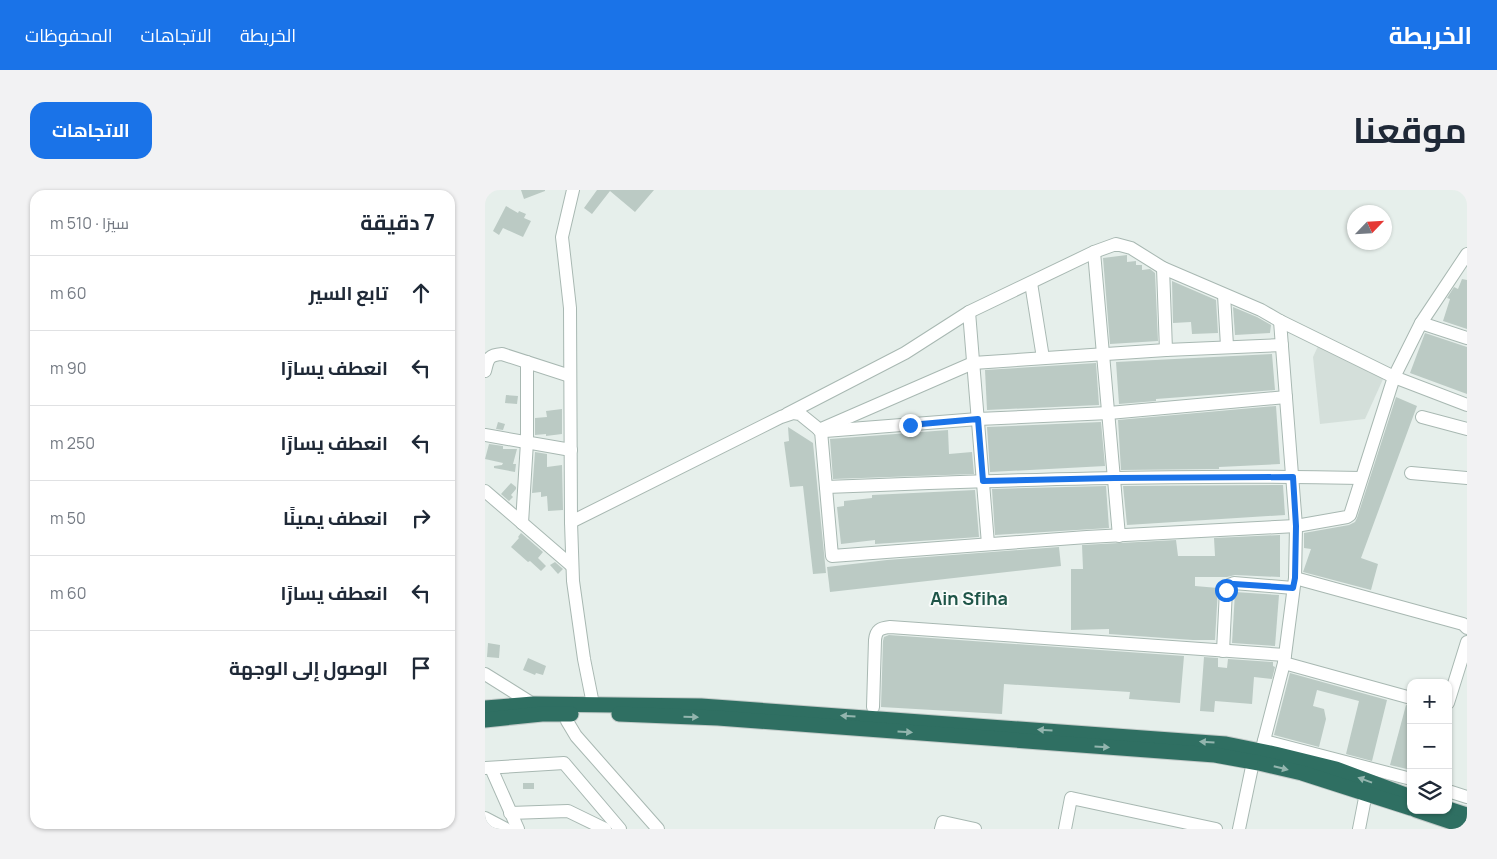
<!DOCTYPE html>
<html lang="ar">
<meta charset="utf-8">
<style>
body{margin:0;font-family:Manrope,Cairo,sans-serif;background:#f2f2f3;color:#1f2937;direction:rtl}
.controls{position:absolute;right:15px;bottom:15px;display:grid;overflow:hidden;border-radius:10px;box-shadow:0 1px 4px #0004}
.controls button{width:45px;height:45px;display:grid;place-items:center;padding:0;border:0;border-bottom:1px solid #e0e1e3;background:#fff;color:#1f2937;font:25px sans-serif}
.compass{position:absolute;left:862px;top:15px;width:45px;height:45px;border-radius:50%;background:#fff;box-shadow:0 1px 4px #0004;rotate:65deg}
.stop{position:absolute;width:15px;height:15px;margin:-11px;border:4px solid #1a73e8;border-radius:50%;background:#fff}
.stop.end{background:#1a73e8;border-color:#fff;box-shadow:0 1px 5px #0008}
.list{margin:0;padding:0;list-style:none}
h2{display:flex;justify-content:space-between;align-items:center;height:65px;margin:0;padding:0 20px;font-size:21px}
h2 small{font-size:16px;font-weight:400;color:#747a83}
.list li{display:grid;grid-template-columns:32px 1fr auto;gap:15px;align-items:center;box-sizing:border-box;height:75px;padding:0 20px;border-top:1px solid #e0e1e3}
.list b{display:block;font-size:19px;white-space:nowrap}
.list em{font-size:16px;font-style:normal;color:#747a83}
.icon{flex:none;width:28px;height:28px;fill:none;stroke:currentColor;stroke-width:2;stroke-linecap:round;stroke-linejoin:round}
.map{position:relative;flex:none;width:982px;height:639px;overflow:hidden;direction:ltr;border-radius:15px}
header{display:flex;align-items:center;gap:30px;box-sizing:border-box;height:70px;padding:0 25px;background:#1a73e8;color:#fff}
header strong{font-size:24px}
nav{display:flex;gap:28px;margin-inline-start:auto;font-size:18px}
.intro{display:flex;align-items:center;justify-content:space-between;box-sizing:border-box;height:120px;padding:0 30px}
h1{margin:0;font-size:35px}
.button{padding:12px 22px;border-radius:15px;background:#1a73e8;color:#fff;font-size:18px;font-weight:700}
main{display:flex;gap:30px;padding:0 30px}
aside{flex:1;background:#fff;border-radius:15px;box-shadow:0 1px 4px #0004}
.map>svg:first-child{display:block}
.built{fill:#d4dfda}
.building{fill:#bbcac4}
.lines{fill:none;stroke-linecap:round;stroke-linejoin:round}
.minor-casing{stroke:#a8b8b2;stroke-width:14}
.highway-casing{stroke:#c2cac8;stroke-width:17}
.minor{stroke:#fff;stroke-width:12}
.highway{stroke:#2f6f62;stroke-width:15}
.oneway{fill:#93b5ae}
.route{stroke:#1a73e8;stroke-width:6}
.labels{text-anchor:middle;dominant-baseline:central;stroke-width:4;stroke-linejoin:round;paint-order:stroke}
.quarter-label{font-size:18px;font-weight:bold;fill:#1f5548;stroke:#f7fbf9}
</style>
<header>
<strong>الخريطة</strong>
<nav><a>الخريطة</a><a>الاتجاهات</a><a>المحفوظات</a></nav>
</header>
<div class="intro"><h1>موقعنا</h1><a class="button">الاتجاهات</a></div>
<main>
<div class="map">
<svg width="982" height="639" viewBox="0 0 982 639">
<rect width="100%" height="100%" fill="#e6efeb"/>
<path class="built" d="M834,154L899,187L880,229L835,234L828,167Z"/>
<g class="building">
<path d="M36,0H60V1L39,9Z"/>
<path d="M112,0H169L150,22L125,1L107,24L99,18Z"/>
<path d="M21,16L33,23L34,21L41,24L39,28L46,31L38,47L18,38L14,45L8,41Z"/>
<path d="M642,65V72L651,71V75H657V80L665,79L670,83L673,151L625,154L618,68Z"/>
<path d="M977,89L982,90V139L958,131L965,109L962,108L969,97L973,99Z"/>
<path d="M687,91L731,110L733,143L707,144L706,132L688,133Z"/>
<path d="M748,117L772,127L786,135L785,143L750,145Z"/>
<path d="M940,143L982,157V204L925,183Z"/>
<path d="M787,164L790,200L671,209V211L634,214L631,172Z"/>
<path d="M611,173L614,215L502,220L500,180Z"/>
<path d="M21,205L33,206L32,214L20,213Z"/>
<path d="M911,207L932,216L876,368L893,374L886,400L818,382L826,359L819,358V343L864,335L870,332L872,328Z"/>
<path d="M791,216L795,274L734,277V279L636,280L633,230Z"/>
<path d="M77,219V244L61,246V244L50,245V228L62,227L61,221Z"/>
<path d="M13,232L20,234L18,240L11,239Z"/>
<path d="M616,232L620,276L505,282L502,237Z"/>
<path d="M303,237L328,253L341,383L328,384L318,296L305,297L299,252L304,251Z"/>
<path d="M463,240L464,264L487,262L489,284L348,289L345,249Z"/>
<path d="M4,254L18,256V259H32L28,274H31L30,282L9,278V276L17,275L18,273L0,269Z"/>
<path d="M50,262L62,264V277L77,275L78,320L63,321L62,306L56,307V302L47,303Z"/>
<path d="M26,293L31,297V299L26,305L28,307L24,311L16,304Z"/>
<path d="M798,295L800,325L642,335L638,296Z"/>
<path d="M621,296L624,338L510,345L507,299Z"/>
<path d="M490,300L494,347L390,354V350L356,354L352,317L359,316V311L387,308V305Z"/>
<path d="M36,343L58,362L53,368L61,376L56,381L45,371L43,372L26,357L34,348L33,347Z"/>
<path d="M795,345V387L750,385L742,387H710V396L733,398L730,450H708L624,444V439L586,440V379H598L597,355L691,350L693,366H730L729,348Z"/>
<path d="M574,357L576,376L345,402L342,377L402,370Z"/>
<path d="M70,372L78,379L73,384L65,375Z"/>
<path d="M750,402L794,405L790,456L747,453Z"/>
<path d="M404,445L699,466L695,513L644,509L645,502L519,494L517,524L396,517L398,451L399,447Z"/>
<path d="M3,453L15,455L14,468L2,467Z"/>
<path d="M719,467L733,468V477L742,478L743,469L788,472V476L790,477L787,489L769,487L767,514L730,511L729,522L715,521Z"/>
<path d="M43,468L61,476L58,485L51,483L50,485L38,480Z"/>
<path d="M805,483L902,510L887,571L861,564L874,511L832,500L828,516L839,519L841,529L834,557L789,545Z"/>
<path d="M921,515L926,516V580L905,575Z"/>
<rect x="38" y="593" width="11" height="6"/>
</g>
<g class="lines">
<defs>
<g id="minor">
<path d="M88,0L77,47L85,118L86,332L88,391L99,469L108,514"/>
<path d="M609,62L634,346"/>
<path d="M678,78L681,160"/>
<path d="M546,93L558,168"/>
<path d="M739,105L742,156"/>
<path d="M484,122L503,354"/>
<path d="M936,133L982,148"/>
<path d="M0,181C3,169 3,165 17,164L85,186"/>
<path d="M302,224L420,163L484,122L609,62L631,54L646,58L678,78L776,120L795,131L909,187L982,215"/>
<path d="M937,227L982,239"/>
<path d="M334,240L488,173L681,160L797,155"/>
<path d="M340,241L493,229L624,223L801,207"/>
<path d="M0,245L86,260"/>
<path d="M926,283L982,288"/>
<path d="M341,297C519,290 697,284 876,288"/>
<path d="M0,301L87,376"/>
<path d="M86,332L296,227L308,223L315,224L336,241L347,366L602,347L811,336L862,327L865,325L909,187L936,133L982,64"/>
<path d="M37,333L42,252V172"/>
<path d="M810,388L978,434L982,438"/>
<path d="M738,461L741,400L744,395L749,393L808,398"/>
<path d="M799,473L926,508"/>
<path d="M0,484L48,514L49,518"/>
<path d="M963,513L982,452"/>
<path d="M388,517L390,450C391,440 395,438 405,437L800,465"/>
<path d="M82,524V531L91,546L173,639"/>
<path d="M779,551L926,589"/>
<path d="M776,562L799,473L810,388L811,336L795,131"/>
<path d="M0,578L79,573L135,639"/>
<path d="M6,578L33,639"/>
<path d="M963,601L982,607"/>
<path d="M25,623L83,621L120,639"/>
<path d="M0,628L21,639"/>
<path d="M456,639L458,632L490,639"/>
<path d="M580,639L586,608L731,639"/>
<path d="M754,639L768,572"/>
<path d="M874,639L881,603"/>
</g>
<g id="highway">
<path d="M0,518L48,514L216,516L741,554L790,564L851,579L926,607"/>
<path d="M134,524L233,528L730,565L774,573L817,583L926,618"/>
<path d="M0,530L57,524H86"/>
<path d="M963,619L982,625"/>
<path d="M931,620L982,637"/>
</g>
</defs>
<use href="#minor" class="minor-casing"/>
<use href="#highway" class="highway-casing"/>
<use href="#minor" class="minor"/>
<use href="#highway" class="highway"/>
</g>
<defs><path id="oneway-solid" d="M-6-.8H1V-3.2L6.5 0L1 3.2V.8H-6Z" transform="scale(1.25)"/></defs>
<g class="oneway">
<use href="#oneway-solid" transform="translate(363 526) rotate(-176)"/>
<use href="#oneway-solid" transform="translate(206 527) rotate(2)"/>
<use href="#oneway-solid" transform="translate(560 540) rotate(-176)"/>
<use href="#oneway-solid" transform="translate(420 542) rotate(4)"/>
<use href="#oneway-solid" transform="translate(722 552) rotate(-176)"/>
<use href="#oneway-solid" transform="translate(617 557) rotate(4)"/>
<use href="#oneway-solid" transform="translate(796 578) rotate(14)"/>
<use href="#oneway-solid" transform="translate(880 590) rotate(-160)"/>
</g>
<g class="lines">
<path class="route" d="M425,235L493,229L498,291L629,288L808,287L811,336L810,388L808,398L749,394L744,395L741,400"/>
</g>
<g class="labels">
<g class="quarter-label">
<text x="484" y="408">Ain Sfiha</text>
</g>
</g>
</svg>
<div class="controls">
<button>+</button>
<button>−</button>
<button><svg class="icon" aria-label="layers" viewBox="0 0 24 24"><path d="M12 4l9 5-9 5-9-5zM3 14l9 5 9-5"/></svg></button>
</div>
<svg class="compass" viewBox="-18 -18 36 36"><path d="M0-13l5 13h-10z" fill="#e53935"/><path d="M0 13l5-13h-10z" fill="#747a83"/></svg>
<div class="stop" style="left:741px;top:400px"></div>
<div class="stop end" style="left:425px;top:235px"></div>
</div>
<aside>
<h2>7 دقيقة<small>سيرًا · 510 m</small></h2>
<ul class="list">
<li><svg class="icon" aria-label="ahead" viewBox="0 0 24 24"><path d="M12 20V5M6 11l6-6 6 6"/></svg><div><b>تابع السير</b></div><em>60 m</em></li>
<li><svg class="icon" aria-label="left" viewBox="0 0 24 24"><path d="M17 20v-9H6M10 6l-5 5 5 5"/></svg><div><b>انعطف يسارًا</b></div><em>90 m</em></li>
<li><svg class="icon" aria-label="left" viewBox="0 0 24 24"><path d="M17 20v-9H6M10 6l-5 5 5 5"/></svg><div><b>انعطف يسارًا</b></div><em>250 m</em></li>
<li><svg class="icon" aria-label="right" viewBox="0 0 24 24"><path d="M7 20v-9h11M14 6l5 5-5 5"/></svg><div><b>انعطف يمينًا</b></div><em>50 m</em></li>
<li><svg class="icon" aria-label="left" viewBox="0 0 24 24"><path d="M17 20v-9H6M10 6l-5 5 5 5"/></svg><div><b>انعطف يسارًا</b></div><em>60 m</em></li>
<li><svg class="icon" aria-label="arrive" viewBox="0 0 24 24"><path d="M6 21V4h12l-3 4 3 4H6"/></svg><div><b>الوصول إلى الوجهة</b></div></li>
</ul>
</aside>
</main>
